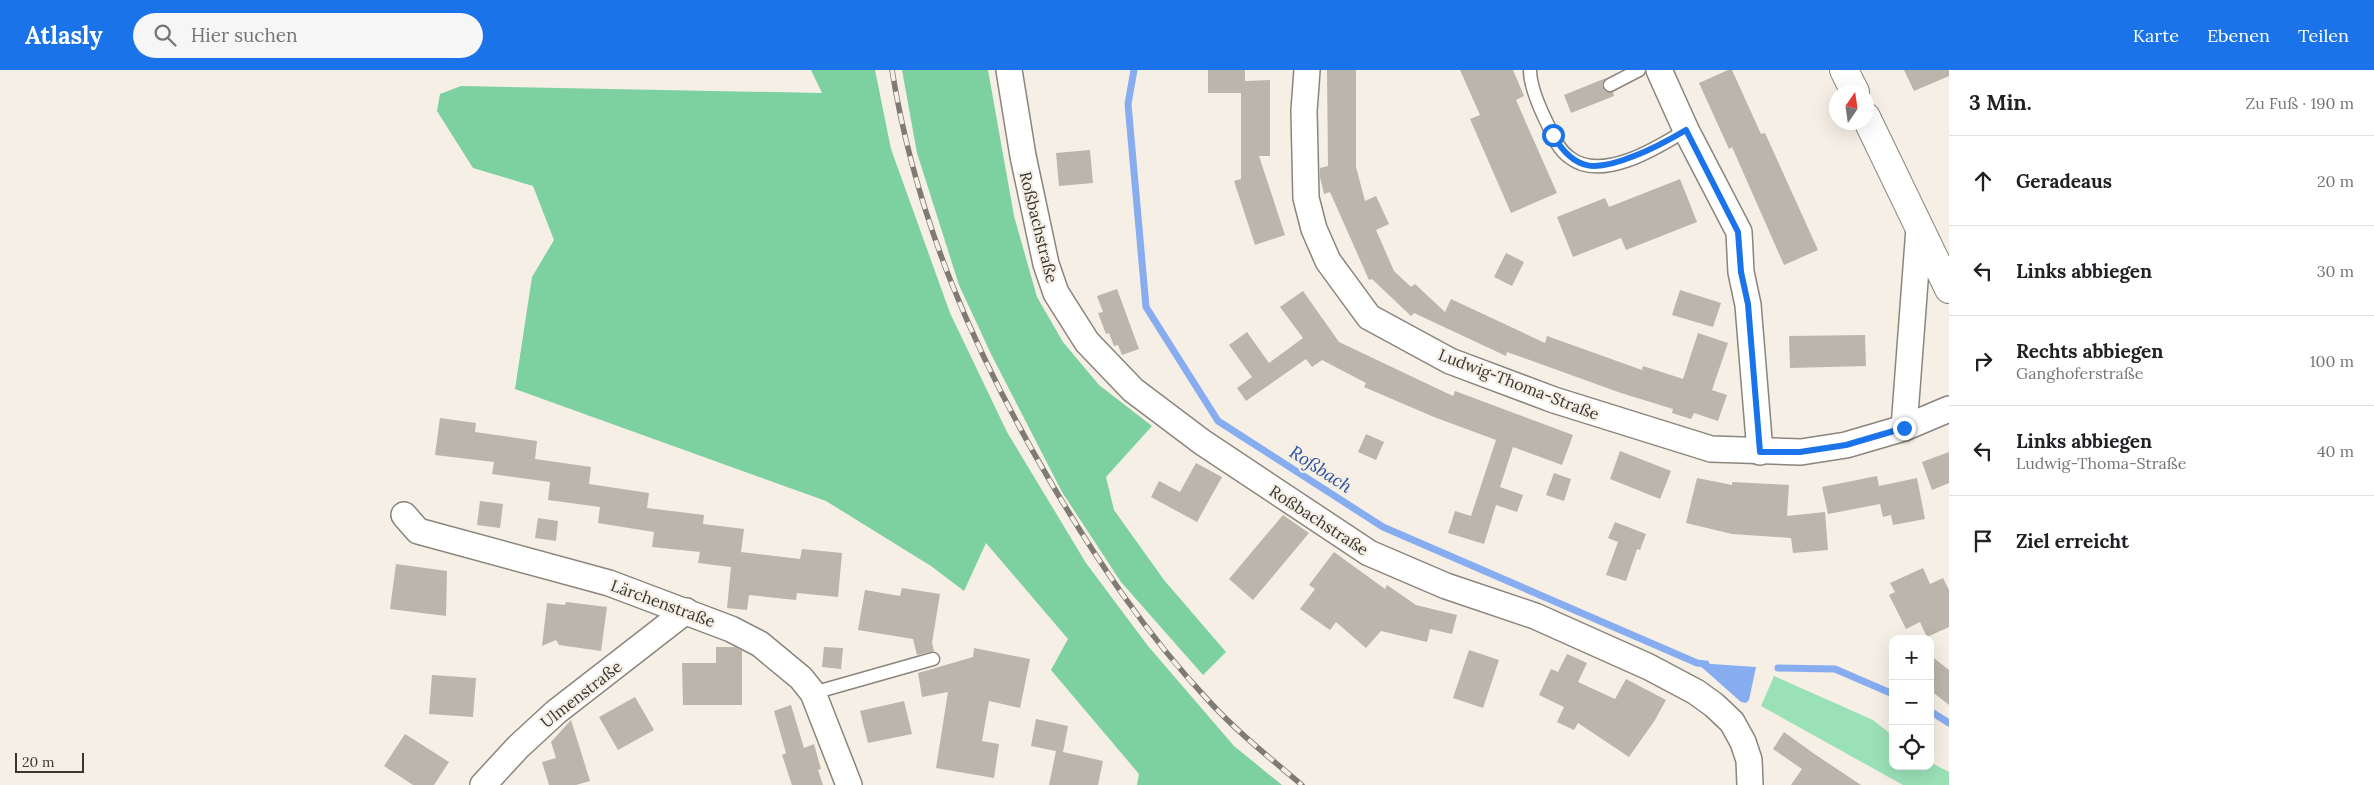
<!DOCTYPE html>
<html lang="de">
<meta charset="utf-8">
<style>
body{margin:0;font-family:Lora,serif;background:#f6f6f6;color:#202124}
.controls{position:absolute;right:15px;bottom:15px;display:grid;overflow:hidden;border-radius:10px;box-shadow:0 5px 20px #0002}
.controls button{width:45px;height:45px;display:grid;place-items:center;padding:0;border:0;border-bottom:1px solid #e0e0e0;background:#fff;color:#202124;font:25px sans-serif}
.compass{position:absolute;left:1829px;top:15px;width:45px;height:45px;border-radius:50%;background:#fff;box-shadow:0 5px 20px #0002;rotate:13deg}
.scale{position:absolute;left:15px;bottom:12px;width:69px;box-sizing:border-box;padding-left:5px;border:2px solid #393632;border-top:0;font-size:14px;line-height:18px;white-space:nowrap;color:#393632;-webkit-text-stroke:4px #f5efe5;paint-order:stroke}
.stop{position:absolute;width:15px;height:15px;margin:-11px;border:4px solid #1a73e8;border-radius:50%;background:#fff}
.stop.end{background:#1a73e8;border-color:#fff;box-shadow:0 1px 5px #0008}
.list{margin:0;padding:0;list-style:none}
h2{display:flex;justify-content:space-between;align-items:center;height:65px;margin:0;padding:0 20px;font-size:21px}
h2 small{font-size:16px;font-weight:400;color:#757577}
.list li{display:grid;grid-template-columns:32px 1fr auto;gap:15px;align-items:center;box-sizing:border-box;height:90px;padding:0 20px;border-top:1px solid #e0e0e0}
.list b{display:block;font-size:19px;white-space:nowrap}
.list p{margin:0;font-size:16px;white-space:nowrap;color:#757577}
.list em{font-size:16px;font-style:normal;color:#757577}
.icon{flex:none;width:28px;height:28px;fill:none;stroke:currentColor;stroke-width:2;stroke-linecap:round;stroke-linejoin:round}
.map{position:relative;flex:none;width:1949px;height:715px;overflow:hidden}
header{display:flex;align-items:center;gap:30px;box-sizing:border-box;height:70px;padding:0 25px;background:#1a73e8;color:#fff}
header strong{font-size:24px}
nav{display:flex;gap:28px;margin-inline-start:auto;font-size:18px}
.search{width:350px;height:45px;background:#f6f6f6;display:flex;align-items:center;gap:12px;box-sizing:border-box;padding:0 18px;border-radius:28px;color:#757577;font-size:19px}
main{display:flex}
aside{flex:1;background:#fff}
.map>svg:first-child{display:block}
.green{fill:#9be1b7}
.forest{fill:#7dd0a0}
.water{fill:#87acf0}
.lines{fill:none;stroke-linecap:round;stroke-linejoin:round}
.stream{stroke:#87acf0;stroke-width:7}
.building{fill:#bbb5ab}
.lane-casing{stroke:#8b857c;stroke-width:15}
.street-casing{stroke:#8b857c;stroke-width:28}
.primary-casing{stroke:#8b857c;stroke-width:30}
.lane{stroke:#fff;stroke-width:12}
.street{stroke:#fff;stroke-width:25}
.primary{stroke:#fff;stroke-width:28}
.rail-casing{stroke:#7f7b74;stroke-width:5.5}
.rail{stroke:#f5efe5;stroke-width:4;stroke-dasharray:11;stroke-linecap:butt}
.route{stroke:#1a73e8;stroke-width:6}
.labels{text-anchor:middle;dominant-baseline:central;stroke-width:4.5;stroke-linejoin:round;paint-order:stroke}
.street-label{font-size:16px;fill:#393632;stroke:#f5efe5}
.water-label{font-size:18px;font-style:italic;fill:#284f9f;stroke:#f5efe5}
</style>
<header>
<strong>Atlasly</strong>
<div class="search"><svg class="icon" aria-label="search" viewBox="0 0 24 24"><circle cx="10" cy="10" r="6"/><path d="M15 15l6 6"/></svg>Hier suchen</div>
<nav><a>Karte</a><a>Ebenen</a><a>Teilen</a></nav>
</header>
<main>
<div class="map">
<svg width="1949" height="715" viewBox="0 0 1949 715">
<rect width="100%" height="100%" fill="#f5efe5"/>
<path class="green" d="M1774,606L1873,650L1893,666V696H1930V692L1949,702V715H1903L1761,636Z"/>
<g class="forest">
<path d="M811,0H875L891,79L950,243L1007,362L1086,493L1148,576L1234,676L1282,715H1137L1139,704L1051,600L1068,569L986,473L964,521L931,496L826,431L515,319L532,207L554,170L533,116L473,98L437,41L440,24L461,16L822,23Z"/>
<path d="M902,0H988L1014,146L1037,227L1063,272L1099,315L1152,356L1106,407L1114,440L1164,510L1226,582L1203,605L1121,512L1062,422L991,284L959,215L917,83Z"/>
</g>
<path class="water" d="M1697,593L1756,597L1749,630L1746,633L1741,632Z"/>
<g class="lines">
<g class="stream">
<path d="M1134,0L1128,34L1146,237L1218,351L1383,457L1697,593L1706,594"/>
<path d="M1778,598L1835,599L1893,624"/>
<path d="M1930,641L1949,653"/>
</g>
</g>
<g class="building">
<path d="M1208,0H1245V11L1270,10V86H1259L1285,165L1255,175L1234,111L1241,109V23H1208Z"/>
<path d="M1327,0H1356V97L1365,131L1376,126L1389,154L1376,160L1394,201L1411,217L1415,214L1445,242L1451,229L1545,273L1547,266L1642,300L1643,296L1683,309L1698,263L1728,273L1712,320L1727,325L1718,351L1694,343L1691,349L1672,343L1673,339L1621,323L1507,282L1506,286L1414,243L1411,246L1372,209L1369,210L1330,122L1324,124L1320,107V98L1328,96Z"/>
<path d="M1460,0H1513L1524,26L1516,30L1557,123L1511,143L1470,49L1480,45Z"/>
<path d="M1728,0H1732L1761,64L1765,63L1818,180L1784,195L1732,77L1729,79L1699,13Z"/>
<path d="M1904,0H1949V6L1914,21Z"/>
<path d="M1606,8L1602,14L1603,18L1606,22H1613L1614,26L1571,43L1564,25Z"/>
<path d="M1090,80L1093,113L1059,116L1056,83Z"/>
<path d="M1680,109L1697,152L1626,180L1621,168L1573,187L1557,147L1605,128L1609,137Z"/>
<path d="M1506,183L1524,192L1512,216L1494,207Z"/>
<path d="M1117,219L1139,279L1122,285L1118,275L1114,276L1109,263L1106,264L1098,243L1103,242L1097,226Z"/>
<path d="M1680,220L1721,233L1713,257L1672,245Z"/>
<path d="M1303,221L1339,272L1453,326L1455,321L1573,365L1562,395L1513,377L1500,417L1523,425L1517,442L1496,435L1484,474L1448,463L1455,441L1471,446L1496,370L1434,347L1364,317L1366,313L1322,290L1312,297L1306,289L1246,331L1237,318L1252,307L1229,275L1247,262L1269,293L1303,268L1280,237Z"/>
<path d="M1865,265L1866,296L1790,298L1789,266Z"/>
<path d="M440,348L476,353L475,362L537,371L535,389L591,397L589,414L649,423L647,438L704,445L703,454L744,459L741,482L800,489L802,479L842,483L838,527L797,523L796,530L749,525L747,540L727,538L731,497L698,493L700,482L652,477L654,462L598,453L600,437L548,430L550,412L492,404L494,392L435,385Z"/>
<path d="M1366,364L1384,372L1376,390L1358,382Z"/>
<path d="M1620,381L1671,401L1660,429L1610,409Z"/>
<path d="M1949,382V413L1932,420L1922,392Z"/>
<path d="M1196,393L1222,407L1197,452L1151,427L1159,411L1180,422Z"/>
<path d="M1554,403L1571,409L1564,431L1546,425Z"/>
<path d="M1877,406L1879,416L1917,408L1925,449L1893,455L1891,445L1883,447L1880,434L1828,444L1822,417Z"/>
<path d="M1697,408L1732,415V412L1789,415L1787,446L1825,442L1828,480L1793,483L1791,468L1732,464L1686,453Z"/>
<path d="M480,431L503,434L500,458L477,455Z"/>
<path d="M1283,445L1309,463L1253,530L1229,509Z"/>
<path d="M538,448L558,451L556,471L535,468Z"/>
<path d="M1615,452L1646,464L1640,480L1637,479L1626,511L1606,505L1618,472L1608,468Z"/>
<path d="M1334,482L1385,519L1387,515L1416,535L1457,545L1452,564L1430,559L1427,572L1381,561L1366,578L1336,552L1330,560L1300,539L1315,519L1309,515Z"/>
<path d="M396,494L447,501L446,546L390,539Z"/>
<path d="M1923,498L1930,514L1943,508L1949,520V557L1927,567L1920,552L1906,559L1889,525L1895,522L1890,513Z"/>
<path d="M902,518L940,524L932,573L934,581L917,585L913,569L858,560L865,520L900,526Z"/>
<path d="M566,532L607,537L601,581L559,575L556,570L542,576L547,533L565,535Z"/>
<path d="M716,577H735L742,581V635H683L682,593H716Z"/>
<path d="M824,577L843,578L841,599L822,597Z"/>
<path d="M974,578L1030,589L1020,638L989,631L982,671L999,674L994,708L936,698L948,622L922,627L918,603L973,587Z"/>
<path d="M1469,580L1499,590L1483,638L1453,628Z"/>
<path d="M1567,584L1587,593L1578,612L1615,629L1626,609L1666,630L1655,650L1629,687L1578,653L1574,660L1557,652L1564,637L1539,625L1551,599L1558,602Z"/>
<path d="M1930,585L1949,600V635L1930,620Z"/>
<path d="M432,605L476,608L473,647L429,644Z"/>
<path d="M635,627L654,660L618,680L599,647Z"/>
<path d="M904,631L912,664L868,673L860,641Z"/>
<path d="M791,635L804,678L814,674L821,699L818,700L823,715H792L782,685L786,683L774,641Z"/>
<path d="M1036,649L1068,656L1063,682L1103,691L1098,715H1049L1056,681L1031,676Z"/>
<path d="M571,650L590,711L576,715H549L542,692L556,688L551,672Z"/>
<path d="M1784,662L1813,683L1861,715H1791L1802,699L1773,679Z"/>
<path d="M405,664L449,692L434,715H413L384,696Z"/>
</g>
<g class="lines">
<defs>
<g id="lane">
<path d="M1530,0C1530,17 1540,39 1548,55C1553,66 1558,79 1569,87C1601,113 1657,78 1686,60"/>
<path d="M1610,15L1639,0"/>
<path d="M813,623L933,589"/>
</g>
<g id="street">
<path d="M1009,0L1023,86L1046,194L1056,223L1087,272L1133,320L1202,372L1369,483L1446,516L1535,546L1649,597L1696,622L1714,635L1732,652L1743,672L1749,690L1750,715"/>
<path d="M1307,0L1304,41L1306,128L1314,159L1328,191L1369,247L1450,291L1554,330L1711,379L1801,382L1846,375L1904,358L1949,339"/>
<path d="M1659,0L1686,60L1739,162L1741,202L1748,235L1760,382"/>
<path d="M1904,358L1919,158"/>
<path d="M404,445L418,461L609,513L731,559L760,574L801,608L813,623L849,715"/>
<path d="M483,715L518,677L556,642L686,541"/>
</g>
<g id="primary">
<path d="M1844,0L1855,22"/>
<path d="M1866,47L1949,219"/>
</g>
</defs>
<use href="#lane" class="lane-casing"/>
<use href="#street" class="street-casing"/>
<use href="#primary" class="primary-casing"/>
<use href="#lane" class="lane"/>
<use href="#street" class="street"/>
<use href="#primary" class="primary"/>
<defs>
<path id="rail" d="M892,0C916,149 974,282 1050,411C1096,489 1146,564 1208,630C1236,661 1270,688 1302,715"/>
</defs>
<use href="#rail" class="rail-casing"/>
<use href="#rail" class="rail"/>
</g>
<g class="lines">
<path class="route" d="M1553,65C1575,103 1597,101 1634,86C1653,79 1669,70 1686,60L1738,162L1741,202L1748,234L1760,382H1800L1846,375L1904,358"/>
</g>
<g class="labels">
<g class="street-label">
<text transform="translate(1039 157) rotate(76)">Roßbachstraße</text>
<text transform="translate(1519 314) rotate(21)">Ludwig-Thoma-Straße</text>
<text transform="translate(1319 450) rotate(33)">Roßbachstraße</text>
<text transform="translate(663 533) rotate(20)">Lärchenstraße</text>
<text transform="translate(581 624) rotate(-38)">Ulmenstraße</text>
</g>
<g class="water-label">
<text transform="translate(1321 399) rotate(33)">Roßbach</text>
</g>
</g>
</svg>
<div class="controls">
<button>+</button>
<button>−</button>
<button><svg class="icon" aria-label="locate" viewBox="0 0 24 24"><circle cx="12" cy="12" r="6"/><path d="M12 2v4M12 18v4M2 12h4M18 12h4"/></svg></button>
</div>
<svg class="compass" viewBox="-18 -18 36 36"><path d="M0-13l5 13h-10z" fill="#e53935"/><path d="M0 13l5-13h-10z" fill="#757577"/></svg>
<div class="scale">20 m</div>
<div class="stop" style="left:1553px;top:65px"></div>
<div class="stop end" style="left:1904px;top:358px"></div>
</div>
<aside>
<h2>3 Min.<small>Zu Fuß · 190 m</small></h2>
<ul class="list">
<li><svg class="icon" aria-label="ahead" viewBox="0 0 24 24"><path d="M12 20V5M6 11l6-6 6 6"/></svg><div><b>Geradeaus</b></div><em>20 m</em></li>
<li><svg class="icon" aria-label="left" viewBox="0 0 24 24"><path d="M17 20v-9H6M10 6l-5 5 5 5"/></svg><div><b>Links abbiegen</b></div><em>30 m</em></li>
<li><svg class="icon" aria-label="right" viewBox="0 0 24 24"><path d="M7 20v-9h11M14 6l5 5-5 5"/></svg><div><b>Rechts abbiegen</b><p>Ganghoferstraße</p></div><em>100 m</em></li>
<li><svg class="icon" aria-label="left" viewBox="0 0 24 24"><path d="M17 20v-9H6M10 6l-5 5 5 5"/></svg><div><b>Links abbiegen</b><p>Ludwig-Thoma-Straße</p></div><em>40 m</em></li>
<li><svg class="icon" aria-label="arrive" viewBox="0 0 24 24"><path d="M6 21V4h12l-3 4 3 4H6"/></svg><div><b>Ziel erreicht</b></div></li>
</ul>
</aside>
</main>
